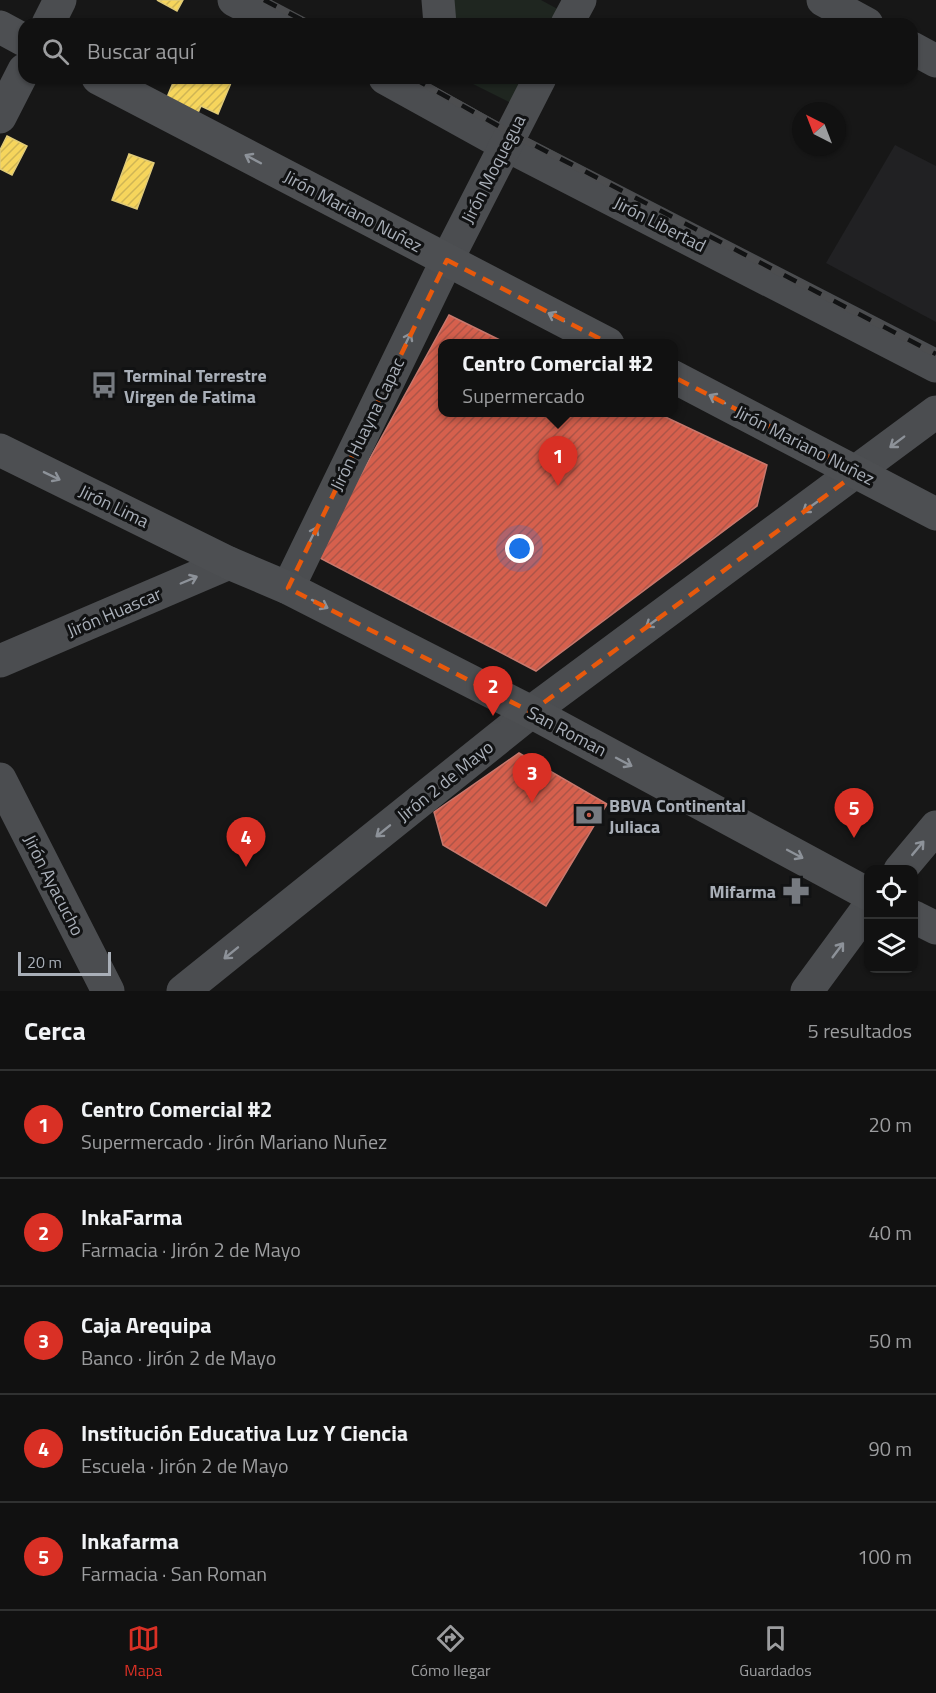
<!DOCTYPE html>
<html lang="es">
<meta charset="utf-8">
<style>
body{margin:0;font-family:"Titillium Web",sans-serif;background:#1a1a1a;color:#f1f3f6}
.controls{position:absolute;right:18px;bottom:18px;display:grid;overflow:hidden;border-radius:12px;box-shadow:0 2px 4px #0004}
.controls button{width:54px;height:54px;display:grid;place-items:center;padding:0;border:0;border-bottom:2px solid #303131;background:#111;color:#f1f3f6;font:30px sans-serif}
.compass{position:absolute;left:792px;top:102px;width:54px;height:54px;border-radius:50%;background:#111;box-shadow:0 2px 4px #0004;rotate:318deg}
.scale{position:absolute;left:18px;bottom:15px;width:93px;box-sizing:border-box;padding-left:6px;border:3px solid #a9afb8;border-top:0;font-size:16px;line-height:21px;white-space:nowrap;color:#a9afb8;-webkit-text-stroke:4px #111213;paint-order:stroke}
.you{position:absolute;left:520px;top:549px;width:21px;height:21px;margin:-15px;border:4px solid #fff;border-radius:50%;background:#1a73e8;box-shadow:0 0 0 9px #1a73e833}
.badge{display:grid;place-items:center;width:39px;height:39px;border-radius:50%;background:#d93025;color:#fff;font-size:20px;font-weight:700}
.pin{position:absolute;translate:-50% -50px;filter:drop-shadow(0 2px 3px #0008)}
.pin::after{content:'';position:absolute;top:32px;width:21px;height:18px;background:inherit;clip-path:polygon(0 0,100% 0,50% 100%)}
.popup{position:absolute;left:438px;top:339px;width:240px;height:78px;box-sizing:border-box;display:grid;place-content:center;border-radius:12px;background:#111;filter:drop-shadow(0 2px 4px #0005);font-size:20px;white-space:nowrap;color:#9c9d9f}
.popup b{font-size:22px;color:#f1f3f6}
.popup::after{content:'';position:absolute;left:50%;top:100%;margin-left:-12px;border:12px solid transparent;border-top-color:#111}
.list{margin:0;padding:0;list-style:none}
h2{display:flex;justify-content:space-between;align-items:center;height:78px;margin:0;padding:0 24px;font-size:26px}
h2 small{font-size:20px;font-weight:400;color:#9c9d9f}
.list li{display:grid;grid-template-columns:39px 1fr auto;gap:18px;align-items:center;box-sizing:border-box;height:108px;padding:0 24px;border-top:2px solid #303131}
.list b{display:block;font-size:22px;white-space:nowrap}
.list p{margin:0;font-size:20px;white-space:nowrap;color:#9c9d9f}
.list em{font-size:20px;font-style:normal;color:#9c9d9f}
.icon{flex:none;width:33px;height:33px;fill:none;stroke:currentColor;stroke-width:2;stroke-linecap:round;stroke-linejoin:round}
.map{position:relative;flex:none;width:936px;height:991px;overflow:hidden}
.search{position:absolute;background:#111;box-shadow:0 2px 4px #0004;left:18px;right:18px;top:18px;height:66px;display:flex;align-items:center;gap:15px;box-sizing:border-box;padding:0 21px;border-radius:18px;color:#9c9d9f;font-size:22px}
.sheet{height:618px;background:#111}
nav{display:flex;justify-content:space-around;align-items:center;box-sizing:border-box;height:84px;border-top:2px solid #303131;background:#111;font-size:16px;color:#9c9d9f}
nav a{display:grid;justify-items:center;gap:3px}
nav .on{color:#d93025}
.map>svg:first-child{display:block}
.built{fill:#212123}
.park{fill:#1f2620}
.homes{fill:url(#homes-hatch);stroke:#dfca78;stroke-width:1.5}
.shops{fill:url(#shops-hatch);stroke:#c8786d;stroke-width:1.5}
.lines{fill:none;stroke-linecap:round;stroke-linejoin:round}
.minor{stroke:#4b4d50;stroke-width:33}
.major{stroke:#4d4f52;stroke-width:33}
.rail-casing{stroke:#4c4d4f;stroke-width:7}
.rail{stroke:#111213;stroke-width:4.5;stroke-dasharray:14;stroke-linecap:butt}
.oneway{stroke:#8d9299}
.marked{fill:none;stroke:#e8590c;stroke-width:4.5;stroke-dasharray:12 8;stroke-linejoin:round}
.labels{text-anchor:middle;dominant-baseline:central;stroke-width:6;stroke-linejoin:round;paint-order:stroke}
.street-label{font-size:18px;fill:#a9afb8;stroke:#111213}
.poi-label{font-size:18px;font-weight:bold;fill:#a9afb8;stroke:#111213;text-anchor:start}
</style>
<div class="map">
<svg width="936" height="991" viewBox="0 0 936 991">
<defs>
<pattern id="homes-hatch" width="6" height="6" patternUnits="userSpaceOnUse" patternTransform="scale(1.5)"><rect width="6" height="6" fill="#f6d55c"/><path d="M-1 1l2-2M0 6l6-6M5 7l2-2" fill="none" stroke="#cfb555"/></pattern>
<pattern id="shops-hatch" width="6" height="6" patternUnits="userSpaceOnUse" patternTransform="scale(1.5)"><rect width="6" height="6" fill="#d6604d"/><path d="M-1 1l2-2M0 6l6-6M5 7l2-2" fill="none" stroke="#ad5548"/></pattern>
</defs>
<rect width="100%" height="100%" fill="#171717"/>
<path class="built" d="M895,145L936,166V322L826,263Z"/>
<g class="park">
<path d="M444,0H541L565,13L559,24H445Z"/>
<path d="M461,78H531L517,106Z"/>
</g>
<g class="homes">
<path d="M157,0H183L177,11Z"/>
<path d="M175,78H233L218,114L201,106L197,115L165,102Z"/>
<path d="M7,136L27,146L12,175L0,169V150Z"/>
<path d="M129,154L154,163L137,209L112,200Z"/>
</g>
<g class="shops">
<path d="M449,315L508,344H442V412H655L767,465L757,506L536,671L316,556Z"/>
<path d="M519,753L607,804L546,906L443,845L434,812Z"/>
</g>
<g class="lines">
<g class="minor">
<path d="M234,0L280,24"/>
<path d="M438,0L440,24"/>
<path d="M823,0L867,24"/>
<path d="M48,24L60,0"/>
<path d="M567,24L580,0"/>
<path d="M912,48L936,61"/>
<path d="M385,78L506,145L936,366"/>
<path d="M0,117L24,70"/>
<path d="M288,588L447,260L540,78"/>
<path d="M0,661L229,563"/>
<path d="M0,779L108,991"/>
<path d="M900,870L936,827"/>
<path d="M183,991L531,712L936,412"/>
<path d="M807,991L868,908"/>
</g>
<g class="major">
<path d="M0,27L24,40"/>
<path d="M98,78L608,344"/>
<path d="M674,377L936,514"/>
<path d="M0,450L229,563L288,588L531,712L868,894"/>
<path d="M914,917L936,928"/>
</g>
<defs>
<g id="rail">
<path d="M264,0L310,24"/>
<path d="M413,78L511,133L936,354"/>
</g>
</defs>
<use href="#rail" class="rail-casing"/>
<use href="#rail" class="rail"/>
</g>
<defs><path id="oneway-shaft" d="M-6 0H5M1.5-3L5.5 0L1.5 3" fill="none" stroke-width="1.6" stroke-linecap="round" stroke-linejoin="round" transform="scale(1.5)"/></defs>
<g class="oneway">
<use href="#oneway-shaft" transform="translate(253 159) rotate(-152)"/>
<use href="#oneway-shaft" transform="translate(556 317) rotate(-153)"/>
<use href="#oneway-shaft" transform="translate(407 341) rotate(-64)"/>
<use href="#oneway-shaft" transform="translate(717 399) rotate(-153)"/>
<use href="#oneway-shaft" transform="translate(897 442) rotate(143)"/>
<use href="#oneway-shaft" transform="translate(52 476) rotate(26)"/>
<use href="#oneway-shaft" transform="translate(810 507) rotate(144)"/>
<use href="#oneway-shaft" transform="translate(313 535) rotate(-64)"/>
<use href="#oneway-shaft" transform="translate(189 580) rotate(-23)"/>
<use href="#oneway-shaft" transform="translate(320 604) rotate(27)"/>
<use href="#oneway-shaft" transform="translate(653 622) rotate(144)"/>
<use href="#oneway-shaft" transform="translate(624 762) rotate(28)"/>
<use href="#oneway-shaft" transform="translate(383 831) rotate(141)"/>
<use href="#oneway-shaft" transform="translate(918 848) rotate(-50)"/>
<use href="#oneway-shaft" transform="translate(795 854) rotate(28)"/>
<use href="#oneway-shaft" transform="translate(838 950) rotate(-53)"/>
<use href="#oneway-shaft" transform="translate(231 953) rotate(141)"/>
</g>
<path class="marked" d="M447,260L858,472L531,712L288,588Z"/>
<defs>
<symbol id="bus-bare" viewBox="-9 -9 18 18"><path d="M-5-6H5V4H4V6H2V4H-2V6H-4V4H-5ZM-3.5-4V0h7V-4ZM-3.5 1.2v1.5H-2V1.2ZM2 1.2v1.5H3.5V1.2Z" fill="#767a80" stroke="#111213" stroke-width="2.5" paint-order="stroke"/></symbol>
<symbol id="bank-bare" viewBox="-9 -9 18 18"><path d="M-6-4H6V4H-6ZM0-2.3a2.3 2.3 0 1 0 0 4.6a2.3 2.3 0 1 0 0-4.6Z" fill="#767a80" stroke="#111213" stroke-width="2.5" paint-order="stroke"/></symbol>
<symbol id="pharmacy-bare" viewBox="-9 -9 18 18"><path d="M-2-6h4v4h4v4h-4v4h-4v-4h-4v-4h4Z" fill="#767a80" stroke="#111213" stroke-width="2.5" paint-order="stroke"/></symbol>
</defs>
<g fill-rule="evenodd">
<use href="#bus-bare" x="85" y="366" width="38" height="38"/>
<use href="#bank-bare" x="570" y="796" width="38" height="38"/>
<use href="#pharmacy-bare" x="777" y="872" width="38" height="38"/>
</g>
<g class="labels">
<g class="street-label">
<text transform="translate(493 169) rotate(-63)">Jirón Moquegua</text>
<text transform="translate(353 211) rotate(28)">Jirón Mariano Nuñez</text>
<text transform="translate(660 224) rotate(27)">Jirón Libertad</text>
<text transform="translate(367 424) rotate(-64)">Jirón Huayna Capac</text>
<text transform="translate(805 445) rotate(27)">Jirón Mariano Nuñez</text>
<text transform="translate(114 506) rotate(26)">Jirón Lima</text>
<text transform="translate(114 612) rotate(-23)">Jirón Huascar</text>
<text transform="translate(567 731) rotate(28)">San Roman</text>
<text transform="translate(445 781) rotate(-39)">Jirón 2 de Mayo</text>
<text transform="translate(54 885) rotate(63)">Jirón Ayacucho</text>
</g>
<g class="poi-label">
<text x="124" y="375">Terminal Terrestre<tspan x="124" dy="21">Virgen de Fatima</tspan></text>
<text x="609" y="805">BBVA Continental<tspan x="609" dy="21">Juliaca</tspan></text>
<text x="776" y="891" text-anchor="end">Mifarma</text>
</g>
</g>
</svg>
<div class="controls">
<button><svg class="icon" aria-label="locate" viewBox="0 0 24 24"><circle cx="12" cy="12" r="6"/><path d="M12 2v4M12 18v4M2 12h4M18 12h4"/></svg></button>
<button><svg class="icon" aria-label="layers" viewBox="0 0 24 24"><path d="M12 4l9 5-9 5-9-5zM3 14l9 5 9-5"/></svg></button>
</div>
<svg class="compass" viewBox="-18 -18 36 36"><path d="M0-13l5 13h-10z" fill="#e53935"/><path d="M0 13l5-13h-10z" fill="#9c9d9f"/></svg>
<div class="scale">20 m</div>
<div class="you"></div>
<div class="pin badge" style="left:558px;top:486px">1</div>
<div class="popup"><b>Centro Comercial #2</b>Supermercado</div>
<div class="pin badge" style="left:493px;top:716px">2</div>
<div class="pin badge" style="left:532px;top:803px">3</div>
<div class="pin badge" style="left:246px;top:867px">4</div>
<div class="pin badge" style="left:854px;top:838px">5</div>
<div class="search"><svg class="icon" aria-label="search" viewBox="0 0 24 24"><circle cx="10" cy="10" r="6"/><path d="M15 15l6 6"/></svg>Buscar aquí</div>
</div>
<section class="sheet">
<h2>Cerca<small>5 resultados</small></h2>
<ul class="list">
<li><span class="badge">1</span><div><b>Centro Comercial #2</b><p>Supermercado · Jirón Mariano Nuñez</p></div><em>20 m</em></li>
<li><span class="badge">2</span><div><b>InkaFarma</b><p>Farmacia · Jirón 2 de Mayo</p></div><em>40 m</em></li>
<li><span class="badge">3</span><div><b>Caja Arequipa</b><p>Banco · Jirón 2 de Mayo</p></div><em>50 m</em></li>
<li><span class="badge">4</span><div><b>Institución Educativa Luz Y Ciencia</b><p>Escuela · Jirón 2 de Mayo</p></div><em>90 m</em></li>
<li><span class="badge">5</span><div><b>Inkafarma</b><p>Farmacia · San Roman</p></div><em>100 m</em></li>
</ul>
</section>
<nav>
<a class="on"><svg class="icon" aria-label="map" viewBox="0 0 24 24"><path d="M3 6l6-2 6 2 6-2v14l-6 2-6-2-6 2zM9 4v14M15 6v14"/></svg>Mapa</a>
<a><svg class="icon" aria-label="directions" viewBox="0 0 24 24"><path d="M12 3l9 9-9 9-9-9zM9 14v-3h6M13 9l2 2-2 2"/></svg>Cómo llegar</a>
<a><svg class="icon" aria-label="saved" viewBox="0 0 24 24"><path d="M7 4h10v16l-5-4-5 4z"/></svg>Guardados</a>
</nav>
